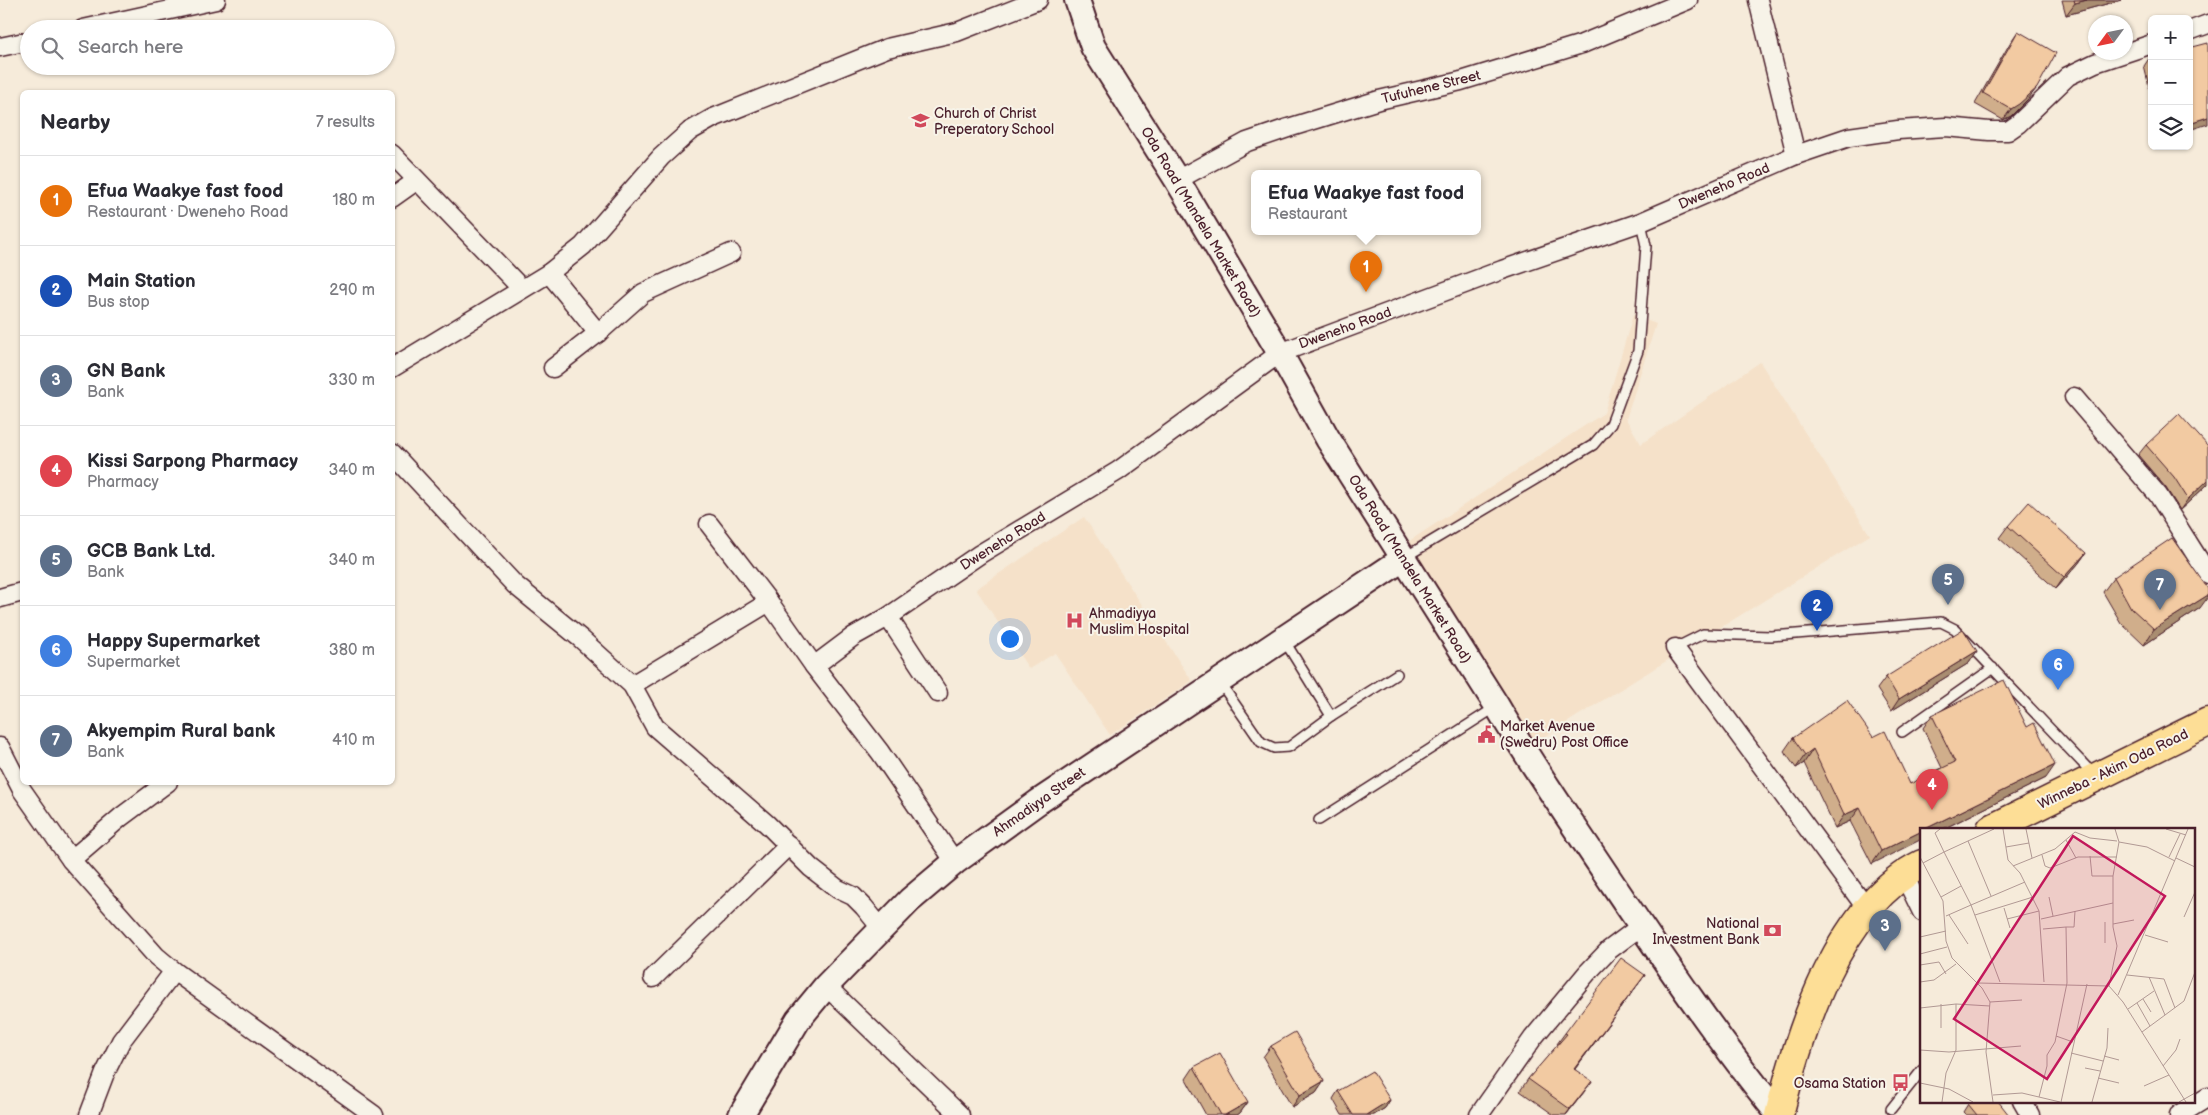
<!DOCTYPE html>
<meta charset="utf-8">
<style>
body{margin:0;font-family:"Balsamiq Sans",sans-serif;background:#f7f7f7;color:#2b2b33}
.controls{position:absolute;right:15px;top:15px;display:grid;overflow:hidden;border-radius:8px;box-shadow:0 1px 4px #0004}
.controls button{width:45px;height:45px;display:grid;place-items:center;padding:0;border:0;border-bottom:1px solid #e1e1e2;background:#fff;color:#2b2b33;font:25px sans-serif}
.compass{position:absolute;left:2088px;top:15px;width:45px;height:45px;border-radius:50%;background:#fff;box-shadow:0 1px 4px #0004;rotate:237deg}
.you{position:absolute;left:1009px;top:638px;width:18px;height:18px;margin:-12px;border:4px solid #fff;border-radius:50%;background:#1a73e8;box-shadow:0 0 0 8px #1a73e833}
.badge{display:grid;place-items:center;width:32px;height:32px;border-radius:50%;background:#db2777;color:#fff;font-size:16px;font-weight:700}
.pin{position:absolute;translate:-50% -41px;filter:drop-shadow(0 1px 2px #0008)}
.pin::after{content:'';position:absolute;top:26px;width:18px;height:15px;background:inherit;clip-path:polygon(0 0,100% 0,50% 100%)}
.popup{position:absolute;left:1251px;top:170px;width:230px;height:65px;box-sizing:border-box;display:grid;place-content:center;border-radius:8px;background:#fff;filter:drop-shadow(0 1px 4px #0005);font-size:16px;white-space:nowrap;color:#7c7c81}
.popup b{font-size:19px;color:#2b2b33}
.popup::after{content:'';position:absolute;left:50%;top:100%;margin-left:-10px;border:10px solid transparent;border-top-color:#fff}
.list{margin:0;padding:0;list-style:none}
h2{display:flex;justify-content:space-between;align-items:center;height:65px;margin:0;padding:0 20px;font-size:21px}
h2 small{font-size:16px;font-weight:400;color:#7c7c81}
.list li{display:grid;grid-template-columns:32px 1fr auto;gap:15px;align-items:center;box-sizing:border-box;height:90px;padding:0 20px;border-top:1px solid #e1e1e2}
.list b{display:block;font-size:19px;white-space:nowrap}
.list p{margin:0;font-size:16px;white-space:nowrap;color:#7c7c81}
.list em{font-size:16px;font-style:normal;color:#7c7c81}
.icon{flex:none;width:28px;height:28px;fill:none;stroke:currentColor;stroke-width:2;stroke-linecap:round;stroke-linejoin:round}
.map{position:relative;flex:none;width:2208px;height:1115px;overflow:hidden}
.search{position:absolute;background:#fff;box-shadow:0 1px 4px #0004;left:20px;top:20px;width:375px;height:55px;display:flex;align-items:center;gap:12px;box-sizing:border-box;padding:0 18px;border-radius:28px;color:#7c7c81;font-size:19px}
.panel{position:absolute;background:#fff;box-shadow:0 1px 4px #0004;left:20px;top:90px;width:375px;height:695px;border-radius:8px}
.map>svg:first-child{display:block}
.built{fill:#f5e1c9}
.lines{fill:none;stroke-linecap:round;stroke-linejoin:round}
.lane-casing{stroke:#4a1f2b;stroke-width:12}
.street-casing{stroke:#4a1f2b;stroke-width:21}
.secondary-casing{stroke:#4a1f2b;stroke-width:28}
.primary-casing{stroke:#4a1f2b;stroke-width:31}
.lane{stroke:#f7f3e8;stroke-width:9}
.street{stroke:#f7f3e8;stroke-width:18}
.secondary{stroke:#f7f3e8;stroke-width:24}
.primary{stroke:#fdde96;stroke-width:28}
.wall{fill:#d0ae8b;stroke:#4a1f2b}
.shaded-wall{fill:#a98d71;stroke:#4a1f2b}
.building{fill:#f2caa2;stroke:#4a1f2b}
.labels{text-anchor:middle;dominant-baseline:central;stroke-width:4;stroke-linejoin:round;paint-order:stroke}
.street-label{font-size:14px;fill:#4a1f2b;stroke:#f7f3e8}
.poi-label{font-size:14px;fill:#4a1f2b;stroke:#f7f3e8;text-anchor:start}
.inset-road{fill:none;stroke:#b19994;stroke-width:1}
.view{fill:#c2185b;fill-opacity:0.15;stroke:#c2185b;stroke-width:2.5}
.inset-edge{fill:none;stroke:#4a1f2b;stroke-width:2.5}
</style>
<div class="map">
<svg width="2208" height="1115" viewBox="0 0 2208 1115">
<rect width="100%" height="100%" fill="#f6ebda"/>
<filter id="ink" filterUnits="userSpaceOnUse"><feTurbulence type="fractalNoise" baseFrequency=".02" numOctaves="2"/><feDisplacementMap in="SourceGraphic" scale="10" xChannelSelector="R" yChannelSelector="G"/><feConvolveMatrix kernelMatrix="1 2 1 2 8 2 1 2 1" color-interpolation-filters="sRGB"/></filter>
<g filter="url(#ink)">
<g class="built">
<path d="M1633,315L1656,324L1626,419L1641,444L1760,362L1870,535L1516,754L1391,553L1604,413Z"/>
<path d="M1084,517L1192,681L1110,735L1055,653L1029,669L976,589Z"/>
</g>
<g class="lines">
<defs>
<g id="lane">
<path d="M1405,557L1593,445L1611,424L1638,351L1646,246L1641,222"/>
<path d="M1284,640L1331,716"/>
<path d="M1675,648L1703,634L1771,636L1941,622L1955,629L2093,774"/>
<path d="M1219,681L1261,742L1274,748L1289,747L1331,716L1397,674"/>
<path d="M1902,732L1993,668"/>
<path d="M1319,820L1496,707"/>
<path d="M1891,1109L1922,1070"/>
</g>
<g id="street">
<path d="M1758,0L1796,155"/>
<path d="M83,29L216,0"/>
<path d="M2189,31L2208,24"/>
<path d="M0,47L29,41"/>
<path d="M392,154L522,289"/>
<path d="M1177,180L1247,142L1288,128L1379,100L1461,81L1582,44L1688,0"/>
<path d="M392,198L416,181"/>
<path d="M549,273L598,333"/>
<path d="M392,368L549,273L583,246L661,157L690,131L713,118L887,48L957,32L1038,0"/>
<path d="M553,368L598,333L643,293L731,253"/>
<path d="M2074,397L2158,495L2208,574"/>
<path d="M392,453L515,585L580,638L632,685L655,727L767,824L811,868L838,889L853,896L864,907L881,928"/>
<path d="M709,524L769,602"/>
<path d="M0,598L22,592"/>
<path d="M888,617L938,693"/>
<path d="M1675,648L1867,909"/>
<path d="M814,666L880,752L955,862"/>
<path d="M632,685L769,602L814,666L854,636L888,617L980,554L1118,471L1280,353L1502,270L1641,222L1796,155L1849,137L1898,130L1946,127L1989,131H2008L2018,124L2068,76L2095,63L2152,44"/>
<path d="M0,747L22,790L71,860L156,956L174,971L374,1115"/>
<path d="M71,860L121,817L168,782"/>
<path d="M1903,873L1922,912"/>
<path d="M653,978L789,845"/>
<path d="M826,986L960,1115"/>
<path d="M2022,1101L2030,1115"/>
<path d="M89,1115L105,1073L121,1041L174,971"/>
<path d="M1479,1115L1533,1038L1587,973L1609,950L1641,926"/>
<path d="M2179,1115L2208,1097"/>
</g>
<g id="secondary">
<path d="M1077,0L1093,47L1177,180L1280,353L1328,439L1497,706C1530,763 1568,817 1604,871C1660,954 1716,1038 1779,1115"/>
<path d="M741,1115L798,1020L826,986L910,900L955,862L1038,802L1403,559"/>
</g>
<g id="primary">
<path d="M1991,829L2208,722"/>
<path d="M1779,1115C1800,1030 1838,906 1922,864"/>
</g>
</defs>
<use href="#lane" class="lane-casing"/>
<use href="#street" class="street-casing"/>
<use href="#secondary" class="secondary-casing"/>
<use href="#primary" class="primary-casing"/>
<use href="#lane" class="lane"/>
<use href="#street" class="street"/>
<use href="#secondary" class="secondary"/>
<use href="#primary" class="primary"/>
</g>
<g class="wall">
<path d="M2062,0H2121L2066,15Z"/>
<path d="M2018,31L2028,99L2011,116L2003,120L1975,104L2010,43Z"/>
<path d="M2152,56V99L2144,66L2150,57Z"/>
<path d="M2146,445L2208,484L2180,510L2166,488L2138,455Z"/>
<path d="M2008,526L2086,553L2078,564L2056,589L1999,538Z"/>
<path d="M2114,577L2200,608L2144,645L2121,623L2103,592Z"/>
<path d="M1977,651L1969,663L1891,711L1877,689L1886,677Z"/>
<path d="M1932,715L2046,778L1943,829H1922L1872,864L1850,821L1835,828L1804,763L1796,768L1784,751L1793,738L1873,737L1910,784L1942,768L1923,728Z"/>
<path d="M1645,975L1575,1069L1584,1092L1566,1115H1554L1520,1091L1528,1079L1558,1045L1557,1044L1565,1033Z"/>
<path d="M1271,1046L1324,1081L1316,1093L1292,1107L1263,1057Z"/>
<path d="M1194,1067L1248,1102L1240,1113L1237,1115H1206L1186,1079Z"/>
<path d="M1338,1091L1390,1100L1385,1108L1374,1115H1342L1333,1099Z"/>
<path d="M1968,1104L2009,1115H1966L1963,1112Z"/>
</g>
<g class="shaded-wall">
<path d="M2087,0H2121L2066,15L2075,3Z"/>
<path d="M2037,88L2028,99L2011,116L2003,120L2011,109Z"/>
<path d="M2208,117V124L2189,130V123Z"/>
<path d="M2208,480V484L2180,510L2188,499Z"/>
<path d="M2086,553L2078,564L2056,589L2064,577Z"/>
<path d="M2208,595V597L2200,608L2144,645L2154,629Z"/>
<path d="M1977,651L1969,663L1891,711L1899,699Z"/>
<path d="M1813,749L1804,763L1796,768L1805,755Z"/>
<path d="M2055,765L2046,778L1943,829H1925Z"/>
<path d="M1860,808L1850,821L1835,828L1844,815Z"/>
<path d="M1922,831V839L1872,864L1881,851Z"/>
<path d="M1645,975L1636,987L1566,1081L1574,1069Z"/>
<path d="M1324,1081L1316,1093L1292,1107L1300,1095Z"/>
<path d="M1592,1081L1584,1092L1566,1115L1570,1109Z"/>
<path d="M1390,1100L1385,1108L1374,1115H1366Z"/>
<path d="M1248,1102L1240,1113L1237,1115H1225Z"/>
</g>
<g class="building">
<path d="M2074,0H2087L2075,3Z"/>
<path d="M2018,31L2056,53L2037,88L2019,104L2011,109L1983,93Z"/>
<path d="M2208,43V117L2189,123V48Z"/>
<path d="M2179,414L2208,446V480L2188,499L2174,477L2146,445Z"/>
<path d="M2029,502L2086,553L2064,577L2008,526Z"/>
<path d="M2172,538L2208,589V595L2154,629L2131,608L2114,577Z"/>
<path d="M1963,629L1977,651L1899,699L1886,677Z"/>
<path d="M2004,680L2027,727L2034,723L2055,765L1925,829H1922V831L1881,851L1860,808L1844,815L1813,749L1805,755L1793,738L1847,700L1873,737L1885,731L1910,784L1955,762L1932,715Z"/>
<path d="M1621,958L1645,975L1574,1069L1592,1081L1570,1109L1528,1079L1567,1034L1565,1033Z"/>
<path d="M1295,1032L1324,1081L1300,1095L1271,1046Z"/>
<path d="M1220,1053L1248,1102L1225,1115H1221L1194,1067Z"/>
<path d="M1372,1071L1390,1100L1366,1115H1353L1338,1091Z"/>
<path d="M1972,1101H1998L2009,1115H1977L1968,1104Z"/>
</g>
</g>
<defs>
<symbol id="school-bare" viewBox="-9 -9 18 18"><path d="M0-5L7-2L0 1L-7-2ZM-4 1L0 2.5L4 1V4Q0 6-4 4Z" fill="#d1495b" stroke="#f7f3e8" stroke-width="2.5" paint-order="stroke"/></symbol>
<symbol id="hospital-bare" viewBox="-9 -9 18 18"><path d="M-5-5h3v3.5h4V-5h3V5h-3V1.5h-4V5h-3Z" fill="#d1495b" stroke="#f7f3e8" stroke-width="2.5" paint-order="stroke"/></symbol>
<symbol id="civic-bare" viewBox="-9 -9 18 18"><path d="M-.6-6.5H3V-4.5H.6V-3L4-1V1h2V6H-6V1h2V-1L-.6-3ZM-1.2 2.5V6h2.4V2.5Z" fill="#d1495b" stroke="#f7f3e8" stroke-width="2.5" paint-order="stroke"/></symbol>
<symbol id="bank-bare" viewBox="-9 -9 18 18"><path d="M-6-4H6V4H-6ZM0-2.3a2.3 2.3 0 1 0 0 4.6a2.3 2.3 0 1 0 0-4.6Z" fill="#d1495b" stroke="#f7f3e8" stroke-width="2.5" paint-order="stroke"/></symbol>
<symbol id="bus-bare" viewBox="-9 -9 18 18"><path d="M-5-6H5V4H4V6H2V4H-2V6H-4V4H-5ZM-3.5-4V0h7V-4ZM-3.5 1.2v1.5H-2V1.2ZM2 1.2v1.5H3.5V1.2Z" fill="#d1495b" stroke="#f7f3e8" stroke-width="2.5" paint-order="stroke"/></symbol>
</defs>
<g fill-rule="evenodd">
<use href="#school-bare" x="908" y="108" width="25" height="25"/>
<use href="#hospital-bare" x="1062" y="608" width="25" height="25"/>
<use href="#civic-bare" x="1474" y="722" width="25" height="25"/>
<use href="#bank-bare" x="1760" y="918" width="25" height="25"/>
<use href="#bus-bare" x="1888" y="1070" width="25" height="25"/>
</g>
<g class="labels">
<g class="street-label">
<text transform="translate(1431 87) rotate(-14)">Tufuhene Street</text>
<text transform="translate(1724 186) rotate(-23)">Dweneho Road</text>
<text transform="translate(1201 222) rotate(59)">Oda Road (Mandela Market Road)</text>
<text transform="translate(1345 328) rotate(-20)">Dweneho Road</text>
<text transform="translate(1003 541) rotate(-32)">Dweneho Road</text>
<text transform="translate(1410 569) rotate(58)">Oda Road (Mandela Market Road)</text>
<text transform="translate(2113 769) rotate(-26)">Winneba - Akim Oda Road</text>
<text transform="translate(1039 802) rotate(-35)">Ahmadiyya Street</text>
</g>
<g class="poi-label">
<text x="934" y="113">Church of Christ<tspan x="934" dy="16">Preperatory School</tspan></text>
<text x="1089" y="613">Ahmadiyya<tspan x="1089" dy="16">Muslim Hospital</tspan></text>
<text x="1500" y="726">Market Avenue<tspan x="1500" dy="16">(Swedru) Post Office</tspan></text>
<text x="1759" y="923" text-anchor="end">National<tspan x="1759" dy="16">Investment Bank</tspan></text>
<text x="1886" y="1083" text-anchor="end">Osama Station</text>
</g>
</g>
<g transform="translate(1920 828)">
<rect width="275" height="275" fill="#f6ebda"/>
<path class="inset-road" d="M83,1L88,32L100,45L119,83L124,154M106,1L112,30M246,1L266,7M146,12L156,30M48,13L71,68M199,14L227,19L255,33M86,19L109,15M122,27L125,38L130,40L158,29H197M170,28L172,48H193M0,29L23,73L26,113L32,130L62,160L70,174L66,224L73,274M249,29L260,6M256,30L275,39M3,35L24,24L15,5L20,1M93,38L135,21L155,4L170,10L197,13M21,69L41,58M129,69L133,88M84,80L90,100M29,87L48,116M55,87L113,69M26,88L51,77L24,24L74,1M264,89L275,64M87,91L119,83M121,91L193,75M193,96L214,92M123,101L146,99M225,107L248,114M0,109L26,103M185,115V94M0,126L27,119M0,137L19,134L26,146M207,147L244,151L255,180M229,149L245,187M0,154L14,152L36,136M80,154L51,77L105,54M58,155L189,158L203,174L266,274M189,158L197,118L193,99V48L199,14L195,1M198,167L268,1M223,171L231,184M70,174L102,172M217,175L230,198M21,176V200M0,180L36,176L70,178M208,181L234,163M222,204L264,173L275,144M136,208L153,214M0,222L29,224L101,218M151,225L183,233M184,228L199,232M243,238L256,222L260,211M165,240L180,243M178,250L199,255M0,255L29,261L53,274M224,258L249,247M73,267L102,265L140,274M119,269L127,238V227L135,214L147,155L146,99H154L155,83M22,274L26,245L36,222V176M141,274L167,156M172,274L187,220L188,200M259,274L275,265"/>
<path class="view" d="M153,8L245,68L127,251L34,191Z"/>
<rect width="275" height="275" class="inset-edge"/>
</g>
</svg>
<div class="controls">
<button>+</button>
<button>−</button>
<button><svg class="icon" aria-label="layers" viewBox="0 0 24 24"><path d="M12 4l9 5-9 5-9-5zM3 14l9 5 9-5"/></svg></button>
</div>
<svg class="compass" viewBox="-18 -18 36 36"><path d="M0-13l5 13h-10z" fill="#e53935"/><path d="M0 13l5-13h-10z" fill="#7c7c81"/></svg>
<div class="you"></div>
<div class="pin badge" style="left:1366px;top:292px;background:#e8710a">1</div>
<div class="popup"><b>Efua Waakye fast food</b>Restaurant</div>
<div class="pin badge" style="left:1817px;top:631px;background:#1a4fb4">2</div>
<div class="pin badge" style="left:1885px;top:951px;background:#5c6f8a">3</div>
<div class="pin badge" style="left:1932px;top:810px;background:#e0444e">4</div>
<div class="pin badge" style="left:1948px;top:605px;background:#5c6f8a">5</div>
<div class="pin badge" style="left:2058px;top:690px;background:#3f7fe0">6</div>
<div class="pin badge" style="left:2160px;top:610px;background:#5c6f8a">7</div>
<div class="search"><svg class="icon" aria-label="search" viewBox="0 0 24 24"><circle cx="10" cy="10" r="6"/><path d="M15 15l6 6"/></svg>Search here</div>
<section class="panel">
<h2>Nearby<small>7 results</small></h2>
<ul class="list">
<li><span class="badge" style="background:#e8710a">1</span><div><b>Efua Waakye fast food</b><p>Restaurant · Dweneho Road</p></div><em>180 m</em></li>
<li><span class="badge" style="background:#1a4fb4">2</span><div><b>Main Station</b><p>Bus stop</p></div><em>290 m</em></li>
<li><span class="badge" style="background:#5c6f8a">3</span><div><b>GN Bank</b><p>Bank</p></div><em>330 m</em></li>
<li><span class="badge" style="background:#e0444e">4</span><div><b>Kissi Sarpong Pharmacy</b><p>Pharmacy</p></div><em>340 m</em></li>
<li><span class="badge" style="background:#5c6f8a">5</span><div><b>GCB Bank Ltd.</b><p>Bank</p></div><em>340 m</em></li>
<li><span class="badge" style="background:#3f7fe0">6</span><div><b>Happy Supermarket</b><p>Supermarket</p></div><em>380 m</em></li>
<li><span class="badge" style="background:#5c6f8a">7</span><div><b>Akyempim Rural bank</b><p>Bank</p></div><em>410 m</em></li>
</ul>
</section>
</div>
